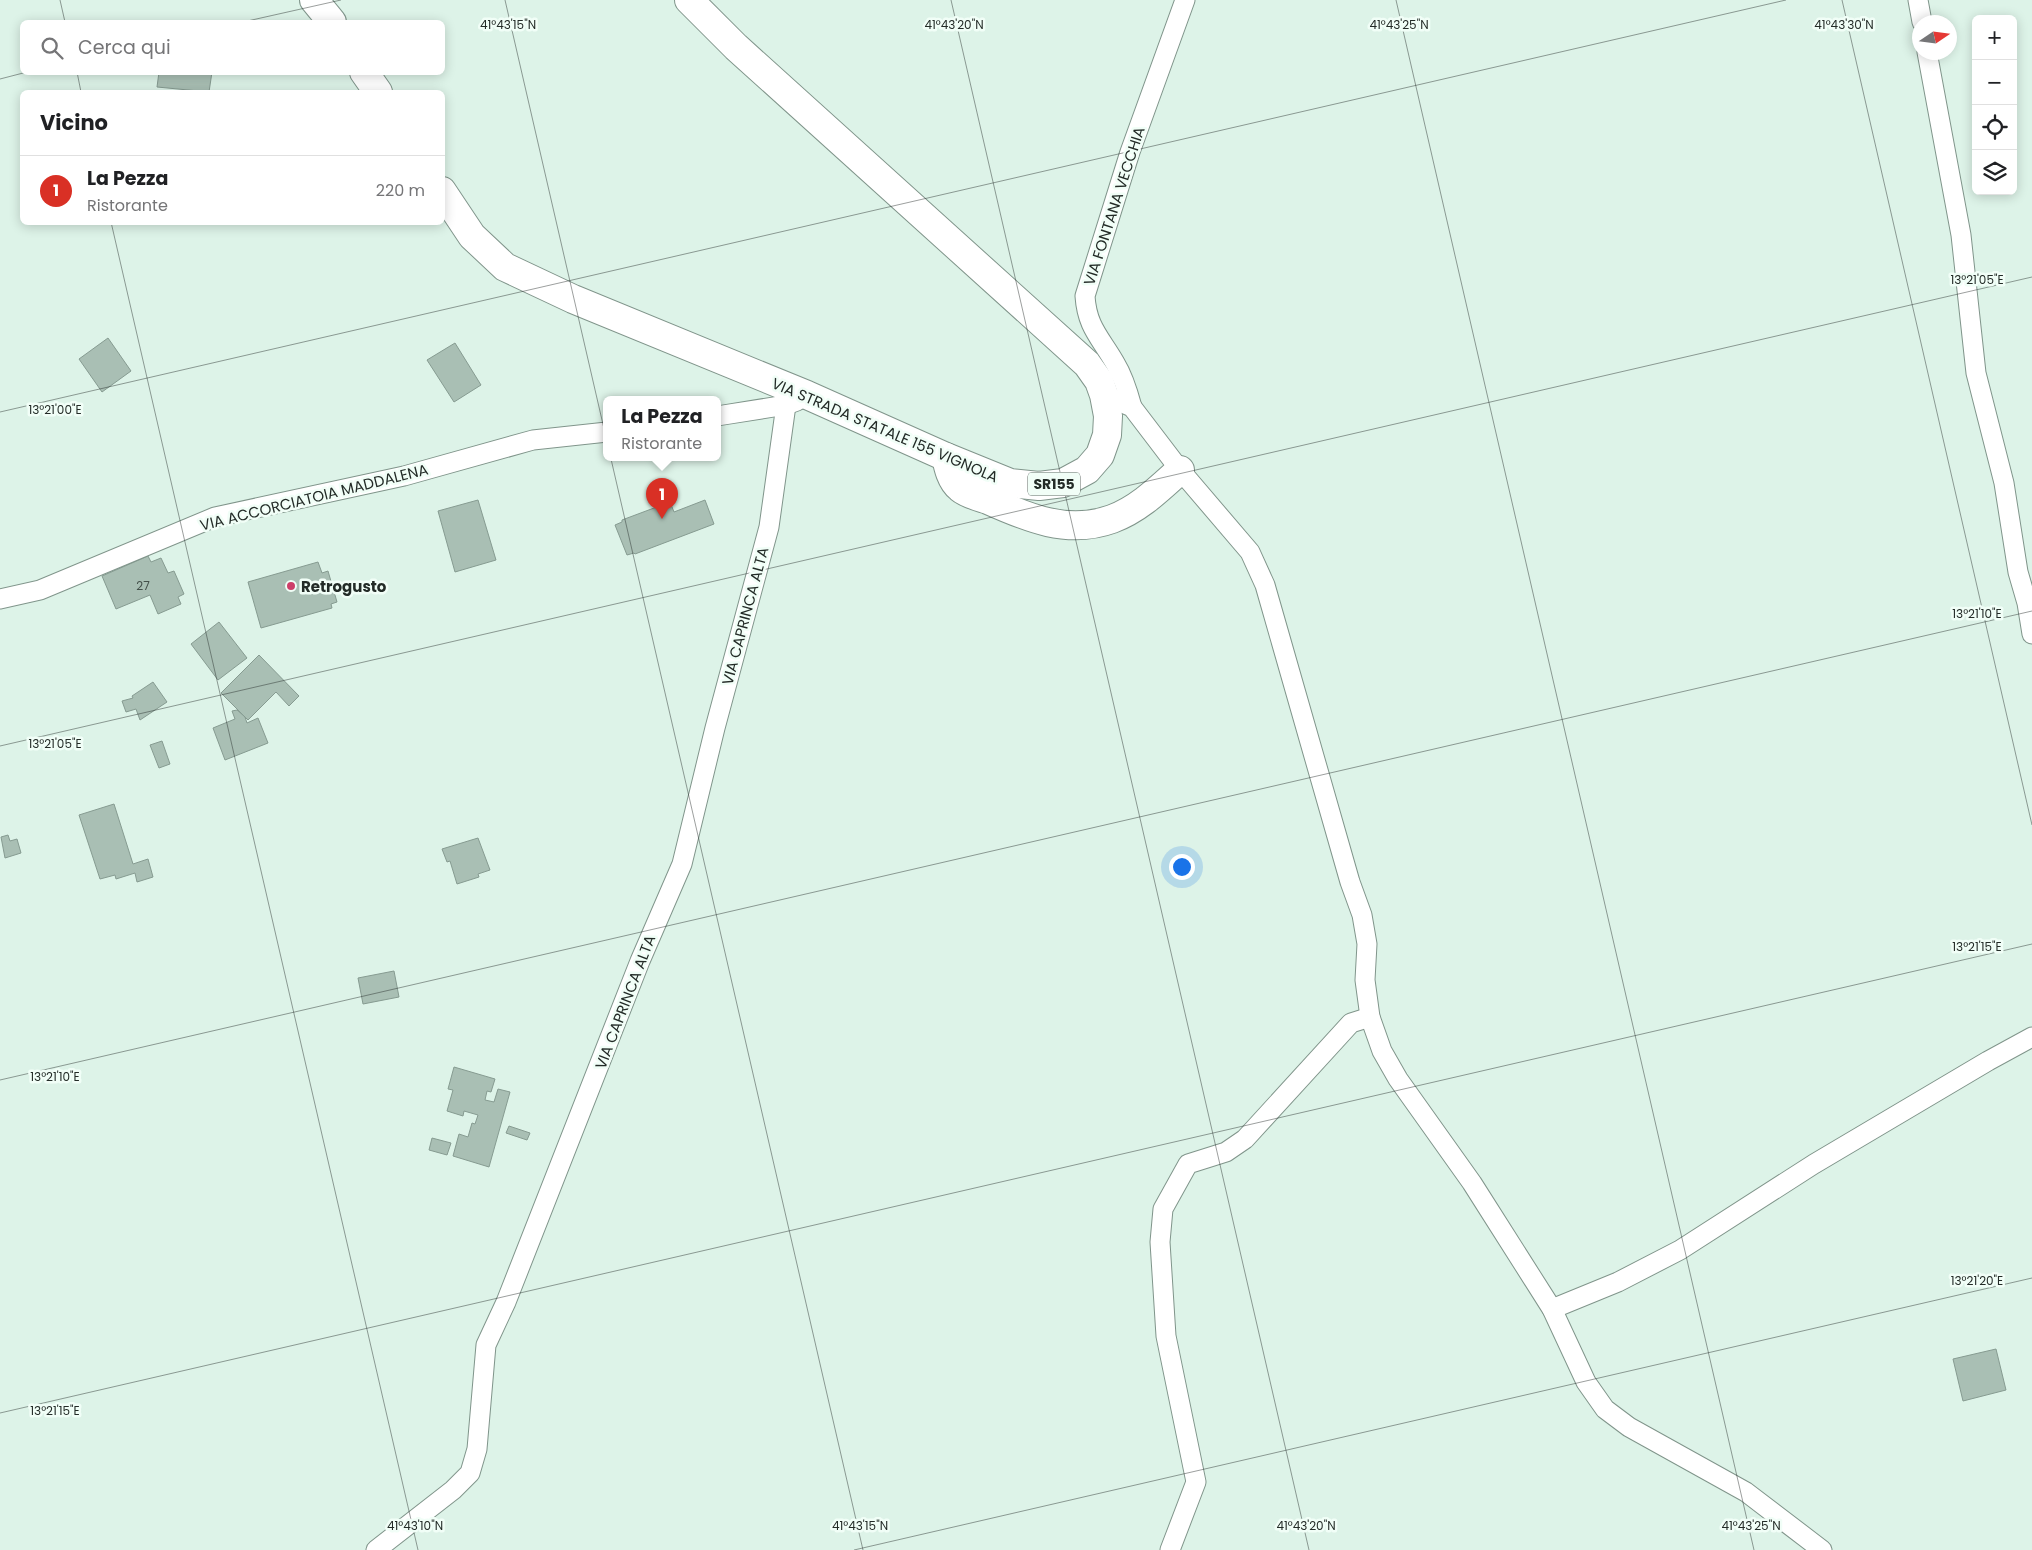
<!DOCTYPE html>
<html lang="it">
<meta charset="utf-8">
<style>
body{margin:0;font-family:Poppins,sans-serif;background:#f6f6f6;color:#202124}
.controls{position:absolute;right:15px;top:15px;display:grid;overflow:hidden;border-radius:8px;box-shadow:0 2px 12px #0003}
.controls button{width:45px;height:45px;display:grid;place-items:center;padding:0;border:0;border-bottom:1px solid #e0e0e0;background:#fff;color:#202124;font:25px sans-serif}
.compass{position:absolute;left:1912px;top:15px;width:45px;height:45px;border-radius:50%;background:#fff;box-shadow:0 2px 12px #0003;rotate:77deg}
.you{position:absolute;left:1181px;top:866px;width:18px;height:18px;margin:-12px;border:4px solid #fff;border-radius:50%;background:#1a73e8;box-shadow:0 0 0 8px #1a73e833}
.badge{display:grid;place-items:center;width:32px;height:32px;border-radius:50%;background:#d93025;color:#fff;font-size:16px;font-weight:700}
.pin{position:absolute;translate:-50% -41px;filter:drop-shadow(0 1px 2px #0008)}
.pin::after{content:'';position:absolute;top:26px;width:18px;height:15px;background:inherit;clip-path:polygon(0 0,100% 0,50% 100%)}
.popup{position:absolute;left:603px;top:396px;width:118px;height:65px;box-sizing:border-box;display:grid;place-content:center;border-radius:8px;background:#fff;filter:drop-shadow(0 1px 4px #0005);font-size:16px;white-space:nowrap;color:#757577}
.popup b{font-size:19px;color:#202124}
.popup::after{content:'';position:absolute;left:50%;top:100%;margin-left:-10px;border:10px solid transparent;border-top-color:#fff}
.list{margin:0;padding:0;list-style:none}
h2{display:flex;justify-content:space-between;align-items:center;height:65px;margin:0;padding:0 20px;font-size:21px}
h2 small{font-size:16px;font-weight:400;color:#757577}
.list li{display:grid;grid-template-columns:32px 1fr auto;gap:15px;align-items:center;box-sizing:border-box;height:70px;padding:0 20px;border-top:1px solid #e0e0e0}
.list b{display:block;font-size:19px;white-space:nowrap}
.list p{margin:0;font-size:16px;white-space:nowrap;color:#757577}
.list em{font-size:16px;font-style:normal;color:#757577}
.icon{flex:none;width:28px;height:28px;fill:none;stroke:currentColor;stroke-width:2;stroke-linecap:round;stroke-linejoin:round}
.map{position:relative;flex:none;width:2032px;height:1550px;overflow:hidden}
.search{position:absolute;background:#fff;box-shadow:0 2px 12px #0003;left:20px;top:20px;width:425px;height:55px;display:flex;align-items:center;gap:12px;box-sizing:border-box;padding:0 18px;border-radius:8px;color:#757577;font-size:19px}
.panel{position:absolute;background:#fff;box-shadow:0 2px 12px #0003;left:20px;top:90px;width:425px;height:135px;border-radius:8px}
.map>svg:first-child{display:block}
.building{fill:#a9bfb4;stroke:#869b91}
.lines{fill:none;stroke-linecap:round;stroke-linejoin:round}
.minor-casing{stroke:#80958b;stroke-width:21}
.primary-casing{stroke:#80958b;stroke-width:30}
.minor{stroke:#fff;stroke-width:19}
.primary{stroke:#fff;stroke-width:28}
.ticks{fill:none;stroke:#232b27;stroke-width:1;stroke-opacity:0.45}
.poi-dot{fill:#cd3f69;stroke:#f1fef7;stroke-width:2}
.labels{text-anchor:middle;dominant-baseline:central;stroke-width:5;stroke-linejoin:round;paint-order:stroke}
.number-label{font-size:12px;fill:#44504a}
.shield{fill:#f1fef7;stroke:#616a65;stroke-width:1}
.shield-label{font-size:14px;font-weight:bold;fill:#232b27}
.street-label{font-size:15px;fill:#232b27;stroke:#f1fef7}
.poi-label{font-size:15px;font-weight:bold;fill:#232b27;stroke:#f1fef7;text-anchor:start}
.ticks-label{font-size:12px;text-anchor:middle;fill:#232b27;stroke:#f1fef7;stroke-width:5;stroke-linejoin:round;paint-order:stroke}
</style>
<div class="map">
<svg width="2032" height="1550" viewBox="0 0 2032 1550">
<rect width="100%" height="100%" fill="#ddf3e8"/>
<g class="building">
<path d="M159,72H212L209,92L157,87Z"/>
<path d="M108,338L131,371L102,392L79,359Z"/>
<path d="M455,343L481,385L454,402L427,360Z"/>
<path d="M478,500L496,560L455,572L438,511Z"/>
<path d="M705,500L714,524L635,554L634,553L627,555L615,525L622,522V520L670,502L674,512Z"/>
<path d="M148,556L151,562L161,558L168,573L174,571L184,594L178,597L181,604L158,614L150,595L116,609L102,576Z"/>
<path d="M318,562L322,573L328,571L337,602L331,604L332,608L261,628L248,582Z"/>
<path d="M219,622L247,658L218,680L191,644Z"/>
<path d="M259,655L299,696L289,706L276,692L248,720L221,693Z"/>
<path d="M153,682L167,702L140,720L136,709L126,712L122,701L133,698L132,696Z"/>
<path d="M237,710L245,717L247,723L258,718L268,743L225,760L213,728L235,719L232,711Z"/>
<path d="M162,741L170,764L159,768L150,745Z"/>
<path d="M114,804L133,864L148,859L153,877L137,882L135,873L116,879L115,875L100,879L79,815Z"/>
<path d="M8,835L10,841L17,839L21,853L5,858L1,837Z"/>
<path d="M478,838L490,870L478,874L479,877L457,884L450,861L447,862L442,849Z"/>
<path d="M394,971L399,997L363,1004L358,978Z"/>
<path d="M454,1067L495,1079L491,1092L487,1091L485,1100L494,1102L498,1089L510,1092L489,1167L453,1156L459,1134L468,1137L472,1123L475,1124L478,1115L464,1111L463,1116L447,1111L453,1090L448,1089Z"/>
<path d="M509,1126L530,1133L527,1140L506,1133Z"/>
<path d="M432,1138L451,1143L447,1155L429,1150Z"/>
<path d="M1996,1349L2006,1390L1963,1401L1953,1359Z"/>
</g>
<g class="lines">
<defs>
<g id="minor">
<path d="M1918,0L1922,22"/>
<path d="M1927,52L1961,235L1976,373L2004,483L2018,572L2027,603L2032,634"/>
<path d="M1104,395L1132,407L1180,470L1250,552L1265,585L1350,882L1362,915L1367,944L1365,980L1370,1017L1382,1051L1398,1079L1472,1183L1552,1309L1586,1382L1605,1409L1629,1427L1746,1492L1822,1550"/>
<path d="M1132,407C1128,392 1123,376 1115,363C1100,337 1087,327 1085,296L1130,152L1185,0"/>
<path d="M717,416L786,405L797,401"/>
<path d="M0,599L40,590L215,517L404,476L533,440L607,432"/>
<path d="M1552,1309L1618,1282L1680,1250L1814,1164L1988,1061L2032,1037"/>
<path d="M376,1550L453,1490L470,1473L477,1449L486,1345L506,1302L640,961L682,864L715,728L769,527L786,405"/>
<path d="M1170,1550L1196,1482L1166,1336L1160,1242L1163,1209L1188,1164L1226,1152L1245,1139L1351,1023L1370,1017"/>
</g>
<g id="primary">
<path d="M314,0L332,22"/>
<path d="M364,72L378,92"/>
<path d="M442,191L472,236L505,267L573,299L807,395L946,457L1010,483L1039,486L1063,483L1087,470L1100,455L1107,435L1108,416L1104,395L1099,381L1087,364L736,47L689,0"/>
<path d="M946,457C948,467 951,481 960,488C967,494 979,497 988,500C1028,518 1068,535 1112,519C1139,509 1160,488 1180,470"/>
</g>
</defs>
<use href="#minor" class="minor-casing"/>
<use href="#primary" class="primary-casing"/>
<use href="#minor" class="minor"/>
<use href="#primary" class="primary"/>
</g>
<path class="ticks" d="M60,0L65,22M505,0L863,1550M951,0L1309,1550M1396,0L1754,1550M1842,0L2032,825M243,22L341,0M77,72L81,92M0,79L27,72M111,222L418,1550M0,412L1786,0M0,746L2032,277M0,1080L2032,611M0,1413L2032,944M854,1550L2032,1278"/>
<circle class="poi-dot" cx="291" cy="586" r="5"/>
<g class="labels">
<g class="number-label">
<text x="143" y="585">27</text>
</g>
<rect class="shield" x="1028" y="472.5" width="52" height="23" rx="4"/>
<g class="shield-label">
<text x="1054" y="484">SR155</text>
</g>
<g class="street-label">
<text transform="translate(1114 206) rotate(-72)">VIA FONTANA VECCHIA</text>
<text transform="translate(885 430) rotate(23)">VIA STRADA STATALE 155 VIGNOLA</text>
<text transform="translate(314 497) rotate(-14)">VIA ACCORCIATOIA MADDALENA</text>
<text transform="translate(745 616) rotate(-75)">VIA CAPRINCA ALTA</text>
<text transform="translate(625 1002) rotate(-69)">VIA CAPRINCA ALTA</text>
</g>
<g class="poi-label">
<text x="301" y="586">Retrogusto</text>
</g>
</g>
<g class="ticks-label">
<text x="1844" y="29">41°43'30"N</text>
<text x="508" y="29">41°43'15"N</text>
<text x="954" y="29">41°43'20"N</text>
<text x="1399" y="29">41°43'25"N</text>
<text x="1977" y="284">13°21'05"E</text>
<text x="55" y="414">13°21'00"E</text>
<text x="1977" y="618">13°21'10"E</text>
<text x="55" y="748">13°21'05"E</text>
<text x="1977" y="951">13°21'15"E</text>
<text x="55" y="1081">13°21'10"E</text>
<text x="1977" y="1285">13°21'20"E</text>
<text x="55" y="1415">13°21'15"E</text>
<text x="415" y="1530">41°43'10"N</text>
<text x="860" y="1530">41°43'15"N</text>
<text x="1306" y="1530">41°43'20"N</text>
<text x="1751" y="1530">41°43'25"N</text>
</g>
</svg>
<div class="controls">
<button>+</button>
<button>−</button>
<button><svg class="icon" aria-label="locate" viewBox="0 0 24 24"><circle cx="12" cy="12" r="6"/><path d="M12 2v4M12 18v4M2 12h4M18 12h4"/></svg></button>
<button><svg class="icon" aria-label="layers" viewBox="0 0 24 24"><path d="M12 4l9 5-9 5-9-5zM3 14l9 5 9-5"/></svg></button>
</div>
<svg class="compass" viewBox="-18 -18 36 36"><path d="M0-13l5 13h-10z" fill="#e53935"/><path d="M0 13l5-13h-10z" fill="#757577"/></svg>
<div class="you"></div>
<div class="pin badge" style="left:662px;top:519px">1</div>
<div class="popup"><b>La Pezza</b>Ristorante</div>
<div class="search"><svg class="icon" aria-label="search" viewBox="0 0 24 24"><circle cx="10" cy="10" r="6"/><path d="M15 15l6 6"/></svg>Cerca qui</div>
<section class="panel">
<h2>Vicino<small></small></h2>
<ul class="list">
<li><span class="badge">1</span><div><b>La Pezza</b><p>Ristorante</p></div><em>220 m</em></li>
</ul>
</section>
</div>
